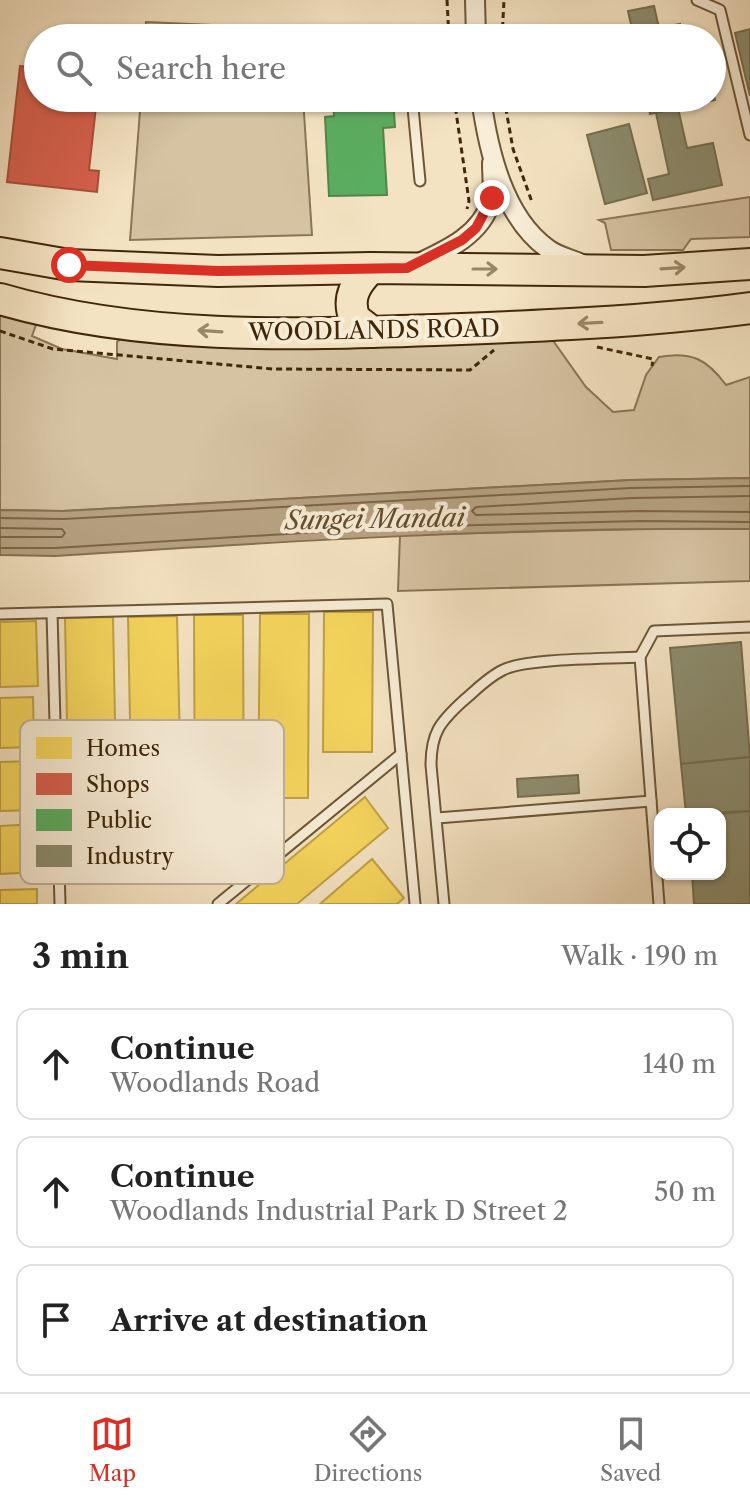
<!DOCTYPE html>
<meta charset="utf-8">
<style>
body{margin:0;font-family:"Libre Caslon Text",serif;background:#f2f2f2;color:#222}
.controls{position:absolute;right:24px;bottom:24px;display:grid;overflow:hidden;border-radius:16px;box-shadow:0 2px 6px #0004}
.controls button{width:72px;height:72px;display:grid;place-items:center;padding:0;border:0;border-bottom:2px solid #e0e0e0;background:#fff;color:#222;font:40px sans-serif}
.stop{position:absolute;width:24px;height:24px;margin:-18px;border:6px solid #d93025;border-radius:50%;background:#fff}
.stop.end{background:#d93025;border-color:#fff;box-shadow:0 2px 8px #0008}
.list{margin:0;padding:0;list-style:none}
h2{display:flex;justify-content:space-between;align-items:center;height:104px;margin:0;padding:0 32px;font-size:34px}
h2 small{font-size:26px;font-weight:400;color:#767676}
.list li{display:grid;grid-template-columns:52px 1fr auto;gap:24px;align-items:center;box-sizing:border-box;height:112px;margin:0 16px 16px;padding:0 16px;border:2px solid #e0e0e0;border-radius:16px}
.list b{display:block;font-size:30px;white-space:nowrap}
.list p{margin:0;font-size:26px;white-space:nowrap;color:#767676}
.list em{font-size:26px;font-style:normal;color:#767676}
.icon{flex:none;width:44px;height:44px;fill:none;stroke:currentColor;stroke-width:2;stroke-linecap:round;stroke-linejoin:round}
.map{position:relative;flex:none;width:750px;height:904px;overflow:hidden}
.search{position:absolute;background:#fff;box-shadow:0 2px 6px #0004;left:24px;right:24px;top:24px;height:88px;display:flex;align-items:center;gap:20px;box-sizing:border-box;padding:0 28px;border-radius:44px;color:#767676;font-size:30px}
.sheet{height:488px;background:#fff}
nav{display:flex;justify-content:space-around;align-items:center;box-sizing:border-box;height:112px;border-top:2px solid #e0e0e0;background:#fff;font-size:22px;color:#767676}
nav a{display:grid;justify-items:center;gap:4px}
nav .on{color:#d93025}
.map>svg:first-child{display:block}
.green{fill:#d5c3a2;stroke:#8a7555;stroke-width:2}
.water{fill:#b7a383;stroke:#877152;stroke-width:2}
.homes{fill:#f6d55c;stroke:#bfa143;stroke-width:2}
.shops{fill:#d6604d;stroke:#a94f38;stroke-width:2}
.public{fill:#5aae61;stroke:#528646;stroke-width:2}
.industry{fill:#8c8c6e;stroke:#756e4f;stroke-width:2}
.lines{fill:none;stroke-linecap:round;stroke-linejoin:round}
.shore{stroke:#7c6546;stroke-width:2}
.service-casing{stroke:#6d5636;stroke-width:13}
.minor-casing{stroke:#6d5636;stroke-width:22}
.primary-casing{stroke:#402708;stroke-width:34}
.path{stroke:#402708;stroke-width:3;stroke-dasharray:6 4;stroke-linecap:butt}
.service{stroke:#f8edd7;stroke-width:9}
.minor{stroke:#f8edd7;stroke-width:18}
.primary{stroke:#f4e3c2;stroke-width:30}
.oneway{stroke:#9a8565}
.route{stroke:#d93025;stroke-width:10}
.labels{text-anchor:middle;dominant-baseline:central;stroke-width:8;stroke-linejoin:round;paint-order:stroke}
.street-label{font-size:24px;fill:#402708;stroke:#f8edd7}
.water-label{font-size:26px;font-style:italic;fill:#644c2d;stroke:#f8edd7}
.key{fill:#f8edd7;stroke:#c1b299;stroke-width:2}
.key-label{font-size:22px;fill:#402708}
</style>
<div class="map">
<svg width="750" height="904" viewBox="0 0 750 904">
<rect width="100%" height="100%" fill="#f4e3c2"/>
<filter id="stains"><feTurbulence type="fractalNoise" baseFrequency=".0025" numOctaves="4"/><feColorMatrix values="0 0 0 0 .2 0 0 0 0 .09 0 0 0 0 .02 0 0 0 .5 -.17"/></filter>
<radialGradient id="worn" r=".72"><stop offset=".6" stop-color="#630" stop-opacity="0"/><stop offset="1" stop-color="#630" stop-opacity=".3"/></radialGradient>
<g class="green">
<path d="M146,22L299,29L300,38H145Z"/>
<path d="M141,98H303L312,235L130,240Z"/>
<path d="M750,197V237L691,239L683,250H611L605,223L599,220Z"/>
<path d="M0,304L40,314L32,336L62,349L117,359V342L127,333L549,335L586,387L613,412L634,410L646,375L659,357C691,351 707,359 726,385L750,377V478L631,480L63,511L0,510Z"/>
<path d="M640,529H750V581L398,591L400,535Z"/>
</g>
<path class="water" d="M750,478V529C518,527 287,541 55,556L0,555V510L63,511L631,480Z"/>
<g class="homes">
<path d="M324,612H373L372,752H323Z"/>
<path d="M260,614H309L308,798H258Z"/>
<path d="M194,615H243L244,843H195Z"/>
<path d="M177,616L183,876L133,877L128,617Z"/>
<path d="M113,617L118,878L70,879L65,618Z"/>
<path d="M36,621L38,686L0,687V622Z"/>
<path d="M33,697L34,747L0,748V698Z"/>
<path d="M35,761L37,810L0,811V762Z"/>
<path d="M365,797L388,828L297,904H236Z"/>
<path d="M36,824L38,872L0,874V826Z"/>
<path d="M372,859L404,898L397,904H320Z"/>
<path d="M37,889V904H0V890Z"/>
</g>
<path class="shops" d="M20,66L38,68V98H97L89,170L99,171L97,192L7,182Z"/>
<path class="public" d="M393,98L395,127L383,128L387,195L329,196L325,117L334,116L333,100L325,98Z"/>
<g class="industry">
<path d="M654,6L659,28L680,24L683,38H634L628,11Z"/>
<path d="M750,29V96L735,33Z"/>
<path d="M712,86L715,100L650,114L647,98H712Z"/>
<path d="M678,108L687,148L713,143L722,185L653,200L648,179L669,174L656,113Z"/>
<path d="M629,124L647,193L605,204L587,135Z"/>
<path d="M741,642L750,757L681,764L670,648Z"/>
<path d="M750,757V811L686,814L681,764Z"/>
<path d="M578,775L579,793L518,797L517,779Z"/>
<path d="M750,811V904H694L692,874H720V814H718Z"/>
</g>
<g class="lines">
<g class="shore">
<path d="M750,496L632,498L476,507L472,511L476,515L640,511L750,512"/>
<path d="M0,518L64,519L631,488L750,486"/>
<path d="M0,528L62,529L65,533L62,537H0"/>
<path d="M0,548H55L400,527L640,521L750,522"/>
</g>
<defs>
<g id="service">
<path d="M697,0L720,10L750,135"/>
<path d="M416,98L413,108L420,181"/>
<path d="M52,613L60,904"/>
<path d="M0,614L387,604L415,904"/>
<path d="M437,818L651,801"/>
<path d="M218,904L401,754"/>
<path d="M444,904L431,765C431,733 440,722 463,701C475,691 488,677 503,670C526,658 609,659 640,657"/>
<path d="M659,904L640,657L654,631L750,627"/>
</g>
<g id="minor">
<path d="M475,0L476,38"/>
<path d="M481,98C488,149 503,217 548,249C557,256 571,259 582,264"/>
<path d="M417,264C447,250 481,235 491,201C494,189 492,175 492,163"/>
</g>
<g id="primary">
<path d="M0,253L69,265L218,271L371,268L644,271L750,264"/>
<path d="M371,268C356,283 346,298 355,319L372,332"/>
<path d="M0,299C141,340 290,335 435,330C540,326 645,322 750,308"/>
</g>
</defs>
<use href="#service" class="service-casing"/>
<use href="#minor" class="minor-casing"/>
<use href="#primary" class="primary-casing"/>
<g class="path">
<path d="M447,0L449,38"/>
<path d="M502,38L504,0"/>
<path d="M454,98L469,201L467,209"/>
<path d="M504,98L513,149L532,202"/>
<path d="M0,331L53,349L273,369L470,370L494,350"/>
<path d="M597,347L653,359L652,366"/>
</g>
<use href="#service" class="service"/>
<use href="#minor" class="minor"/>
<use href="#primary" class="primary"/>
</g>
<defs><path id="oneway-shaft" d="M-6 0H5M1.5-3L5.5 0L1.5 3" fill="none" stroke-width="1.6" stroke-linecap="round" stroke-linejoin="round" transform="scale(2)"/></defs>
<g class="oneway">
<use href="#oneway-shaft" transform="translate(673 268) rotate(-4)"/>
<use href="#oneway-shaft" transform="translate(485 269)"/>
<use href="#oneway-shaft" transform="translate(590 323) rotate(177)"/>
<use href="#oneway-shaft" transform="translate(210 331) rotate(-176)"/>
</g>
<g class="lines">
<path class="route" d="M69,265L218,271L407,268L462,240L476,228L492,198"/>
</g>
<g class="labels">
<g class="street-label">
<text transform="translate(374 330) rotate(-1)">WOODLANDS ROAD</text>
</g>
<g class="water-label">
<text transform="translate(375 519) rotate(-1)">Sungei Mandai</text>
</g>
</g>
<rect x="20" y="720" width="264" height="164" rx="12" class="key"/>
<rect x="36" y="737" width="36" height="22" fill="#f6d55c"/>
<rect x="36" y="773" width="36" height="22" fill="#d6604d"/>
<rect x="36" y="809" width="36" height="22" fill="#5aae61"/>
<rect x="36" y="845" width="36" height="22" fill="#8c8c6e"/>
<g class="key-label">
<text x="86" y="756">Homes</text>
<text x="86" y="792">Shops</text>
<text x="86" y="828">Public</text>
<text x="86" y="864">Industry</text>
</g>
<rect width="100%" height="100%" filter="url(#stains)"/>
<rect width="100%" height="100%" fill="url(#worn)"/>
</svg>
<div class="controls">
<button><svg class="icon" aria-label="locate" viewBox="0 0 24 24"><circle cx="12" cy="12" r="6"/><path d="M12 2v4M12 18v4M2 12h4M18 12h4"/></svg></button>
</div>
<div class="stop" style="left:69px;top:265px"></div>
<div class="stop end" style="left:492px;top:198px"></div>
<div class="search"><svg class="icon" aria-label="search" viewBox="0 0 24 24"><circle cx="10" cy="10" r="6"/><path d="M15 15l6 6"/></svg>Search here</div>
</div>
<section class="sheet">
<h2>3 min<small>Walk · 190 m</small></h2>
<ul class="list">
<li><svg class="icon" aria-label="ahead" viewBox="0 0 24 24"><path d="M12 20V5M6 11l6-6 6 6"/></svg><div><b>Continue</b><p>Woodlands Road</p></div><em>140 m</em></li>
<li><svg class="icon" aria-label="ahead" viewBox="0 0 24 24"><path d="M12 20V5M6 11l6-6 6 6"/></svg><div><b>Continue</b><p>Woodlands Industrial Park D Street 2</p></div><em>50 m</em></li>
<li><svg class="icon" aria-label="arrive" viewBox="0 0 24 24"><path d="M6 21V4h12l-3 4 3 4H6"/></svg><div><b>Arrive at destination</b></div></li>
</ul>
</section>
<nav>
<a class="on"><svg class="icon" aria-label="map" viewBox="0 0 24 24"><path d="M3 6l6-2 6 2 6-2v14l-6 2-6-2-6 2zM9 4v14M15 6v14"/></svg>Map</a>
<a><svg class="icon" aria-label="directions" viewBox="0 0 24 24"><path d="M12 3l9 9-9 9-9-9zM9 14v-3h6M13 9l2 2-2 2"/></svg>Directions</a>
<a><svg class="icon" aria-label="saved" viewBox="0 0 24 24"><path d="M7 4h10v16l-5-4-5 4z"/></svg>Saved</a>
</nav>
